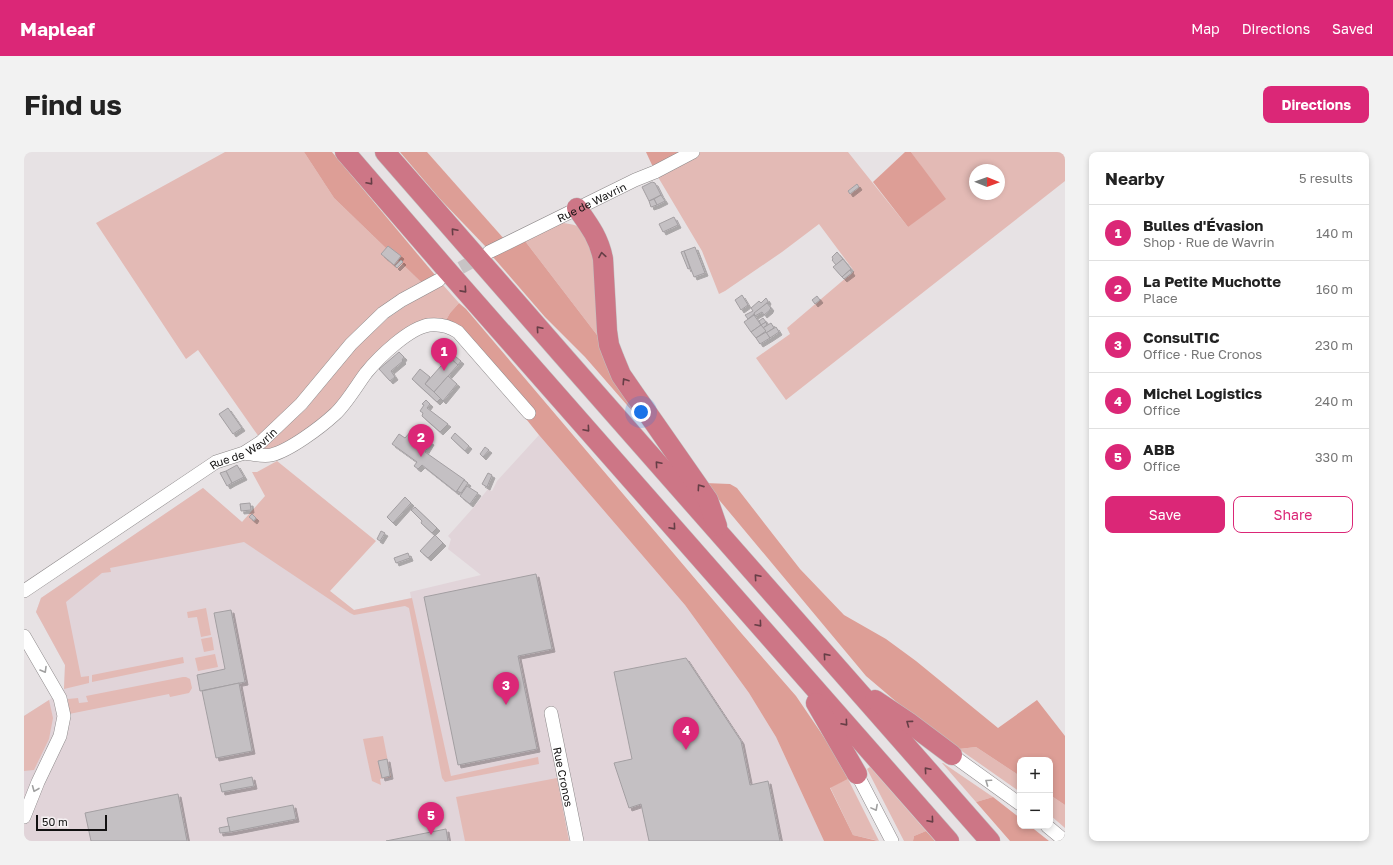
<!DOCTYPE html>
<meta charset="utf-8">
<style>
body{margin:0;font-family:"Golos Text",sans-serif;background:#f2f2f2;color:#222}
.controls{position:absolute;right:12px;bottom:12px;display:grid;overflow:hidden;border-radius:8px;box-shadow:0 2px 6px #0003}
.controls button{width:36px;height:36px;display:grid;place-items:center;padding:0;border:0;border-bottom:1px solid #e0e0e0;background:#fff;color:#222;font:20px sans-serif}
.compass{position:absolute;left:945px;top:12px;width:36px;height:36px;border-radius:50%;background:#fff;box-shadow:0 2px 6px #0003;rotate:91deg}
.scale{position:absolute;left:12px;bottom:10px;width:71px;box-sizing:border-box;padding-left:4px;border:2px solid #121111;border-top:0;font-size:11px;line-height:14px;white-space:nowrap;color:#121111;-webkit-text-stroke:3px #f5f0f2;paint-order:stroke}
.you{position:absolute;left:617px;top:260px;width:14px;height:14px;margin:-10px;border:3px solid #fff;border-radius:50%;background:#1a73e8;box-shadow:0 0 0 6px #1a73e833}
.badge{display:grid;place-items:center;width:26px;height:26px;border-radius:50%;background:#db2777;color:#fff;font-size:13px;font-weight:700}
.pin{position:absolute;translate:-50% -33px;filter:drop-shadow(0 1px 2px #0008)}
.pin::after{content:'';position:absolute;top:21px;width:14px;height:12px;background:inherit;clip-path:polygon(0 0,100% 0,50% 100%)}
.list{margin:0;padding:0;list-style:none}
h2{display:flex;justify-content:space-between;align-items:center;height:52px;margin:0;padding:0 16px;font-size:17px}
h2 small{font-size:13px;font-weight:400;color:#767676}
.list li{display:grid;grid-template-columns:26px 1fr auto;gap:12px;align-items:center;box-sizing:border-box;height:56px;padding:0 16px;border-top:1px solid #e0e0e0}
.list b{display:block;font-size:15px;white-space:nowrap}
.list p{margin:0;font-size:13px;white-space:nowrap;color:#767676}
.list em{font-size:13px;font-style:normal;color:#767676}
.actions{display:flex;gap:8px;padding:12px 16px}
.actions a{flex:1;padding:9px 0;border:1px solid #db2777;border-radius:8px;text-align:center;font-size:14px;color:#db2777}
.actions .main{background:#db2777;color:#fff}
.map{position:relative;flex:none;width:1041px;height:689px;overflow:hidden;border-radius:8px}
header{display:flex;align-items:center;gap:24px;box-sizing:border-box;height:56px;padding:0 20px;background:#db2777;color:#fff}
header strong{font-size:19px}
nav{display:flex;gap:22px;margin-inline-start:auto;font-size:14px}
.intro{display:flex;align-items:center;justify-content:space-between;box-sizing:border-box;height:96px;padding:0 24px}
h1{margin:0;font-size:28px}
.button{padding:10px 18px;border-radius:8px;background:#db2777;color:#fff;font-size:14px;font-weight:700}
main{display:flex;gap:24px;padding:0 24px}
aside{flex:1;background:#fff;border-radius:8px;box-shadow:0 2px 6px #0003}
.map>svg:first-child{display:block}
.built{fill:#e1d4d9}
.green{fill:#e3bab5;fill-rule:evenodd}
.forest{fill:#dd9e96}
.building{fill:#c4c0c3;stroke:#a39fa2;filter:url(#shadow)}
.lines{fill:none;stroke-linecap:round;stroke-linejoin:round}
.minor-tunnel{stroke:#c7c3c4;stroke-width:13;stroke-dasharray:13 6;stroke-linecap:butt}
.minor-casing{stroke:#8e8a8b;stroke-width:14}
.highway-casing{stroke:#c1c1c1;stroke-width:21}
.minor{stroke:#fff;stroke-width:13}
.highway{stroke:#cd7686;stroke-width:20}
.oneway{stroke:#663e46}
.oneway2{stroke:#a0a0a0}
.labels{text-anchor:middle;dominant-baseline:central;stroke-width:3;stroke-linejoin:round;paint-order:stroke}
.street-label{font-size:11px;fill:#121111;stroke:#f5f0f2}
</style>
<header>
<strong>Mapleaf</strong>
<nav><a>Map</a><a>Directions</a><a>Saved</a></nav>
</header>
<div class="intro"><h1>Find us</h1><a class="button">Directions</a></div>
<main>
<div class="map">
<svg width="1041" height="689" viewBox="0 0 1041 689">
<defs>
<filter id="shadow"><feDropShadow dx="3" dy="3" stdDeviation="0" flood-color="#0004"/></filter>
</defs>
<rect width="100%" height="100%" fill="#e7e2e4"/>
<path class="built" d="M515,283L661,453L725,541L752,585L800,689H0V564L25,548L40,537L41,513L12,460L17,446L179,336L218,370L330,458L387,446L386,440L457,423L424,397L427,387L424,384L449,356L464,337L468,339L473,329Z"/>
<g class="green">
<path d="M201,0H280L310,46L398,131L235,285L174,198L162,207L72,71Z"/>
<path d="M669,0H824L884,75L897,14L887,0H1041V29L762,248L732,206L766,182L763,176L830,119L795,72L758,100L701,139L695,142L678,99L631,20ZM951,18H975V42H951Z"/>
<path d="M535,71C553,71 561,77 572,90L583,196L501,89Z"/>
<path d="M419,133L435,151L426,161L421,170H403L317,252L257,296L237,300L238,295L282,257L328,199L364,166L396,144Z"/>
<path d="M253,309L352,389L306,439L330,458L388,446L427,624L514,605L515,612L421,630L418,626L385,456L381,454L330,463L326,461L220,390L86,416L87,420L78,421L42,450L57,525L65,524V531L40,537L41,513L12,460L17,446L179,336L218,370L241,344L228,320H233Z"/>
<path d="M182,456L187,483L177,485L173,465L164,466L163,460Z"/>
<path d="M188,485L190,498L180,500L177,487Z"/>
<path d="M191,502L194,515L174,519L171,506Z"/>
<path d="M159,505L160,511L68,530V523Z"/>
<path d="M159,525H162L166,527L168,536L165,541L146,545L145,542L45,562L44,547L54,546L55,551L64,550L62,544Z"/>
<path d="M25,548L29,566L25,587L10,618L0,619V564Z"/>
<path d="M359,584L367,625L356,627L357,633L348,629L339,587Z"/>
<path d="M952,595L996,624V640L935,597Z"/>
<path d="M918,611H919L969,645L952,650Z"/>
<path d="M846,615L902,679L890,684L889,689H880L843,617Z"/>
<path d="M533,626L545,689H441L432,645Z"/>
<path d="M824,627L855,689L829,683L806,635Z"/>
<path d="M1026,643L1041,653V676L1026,663Z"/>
</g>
<g class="forest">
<path d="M280,0H308L411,123L398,131L310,46Z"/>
<path d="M376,0H403L481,88L462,95L416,47Z"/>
<path d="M622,0H656L635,16L628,13Z"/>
<path d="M881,0H887L922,47L884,75L849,30Z"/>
<path d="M501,89L583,196L644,300L561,205L521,165L469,105Z"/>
<path d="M435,151L442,157L718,482L772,544L806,594L824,627L806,636L829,683L854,689H800L752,585L725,541L661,453L515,283L457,211L421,170L426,161Z"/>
<path d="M681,331L706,332L713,336L776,417L820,463L862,487L892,509L974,576L1013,548L1041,584V653L1026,643V608H996V624L952,595L935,597L888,563L842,524Z"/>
<path d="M969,645L996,666V674H1006L1025,689H986L952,650Z"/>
<path d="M902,679L911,689H889L890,684Z"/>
</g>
<g class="building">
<path d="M628,30L631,31L637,43L625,49L618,35Z"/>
<path d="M833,32L835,35L826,42L824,39Z"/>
<path d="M637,43L641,49L633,53L630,47Z"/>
<path d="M630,47L633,53L627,55L625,49Z"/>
<path d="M650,65L654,73L639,80L635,72Z"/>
<path d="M364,94L377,104L370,113L357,102Z"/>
<path d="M671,95L681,121L670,125L660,99Z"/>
<path d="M660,99L666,116L664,117L657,100Z"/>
<path d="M813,100L819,107L812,113L808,108L809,107L808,105Z"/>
<path d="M819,107L827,117L818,125L809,115Z"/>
<path d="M377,108L379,110L373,116L371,114Z"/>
<path d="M826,118L828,121L820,127L818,125Z"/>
<path d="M718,143L724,153L717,158L711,148Z"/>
<path d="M793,144L796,148L791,152L788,148Z"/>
<path d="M742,146L744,149L743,151L724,167L721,163L729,159L727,156L735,149L737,151Z"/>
<path d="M743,151L747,156L746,157V158L740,163L738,160L731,164L730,161Z"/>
<path d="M730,163L737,173L727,180L720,170Z"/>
<path d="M739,166L742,170L737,173L735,169Z"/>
<path d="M742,170L743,173L739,176L737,173Z"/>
<path d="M747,171L750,176L742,181L739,176Z"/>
<path d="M737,173L742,179L732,186L727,180Z"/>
<path d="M752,175L755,180L746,186L742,181Z"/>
<path d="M742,180L746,186L736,192L732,186Z"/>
<path d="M415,188L422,194L420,197L413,190Z"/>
<path d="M424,193L426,195L425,196L427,199L426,200L437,209L434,213L425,205L423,206L421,204L424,202L420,198Z"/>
<path d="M375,200L380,205L378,208L379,209L367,219L371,225L366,229L355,217Z"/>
<path d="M425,205L434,213L410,240L401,232Z"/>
<path d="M396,217L406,225L401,232L417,246L413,250L388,227Z"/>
<path d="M424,224L433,232L419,249L410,240Z"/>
<path d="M402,248L406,252L403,256L424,272L416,280L398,264L399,261L396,259L400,253L398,252Z"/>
<path d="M204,256L218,276L209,282L195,262Z"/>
<path d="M388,278L407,290L401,300L441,328L432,340L398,313L394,317L390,314L393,310L368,292L375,282L381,286Z"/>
<path d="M431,281L445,294L441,299L427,286Z"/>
<path d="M461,295L465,298L459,305L456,302Z"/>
<path d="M213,313L220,325L208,331L202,319Z"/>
<path d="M202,319L208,331L203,334L196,321Z"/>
<path d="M464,321L468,323L463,335L458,332Z"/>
<path d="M440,328L444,331L437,341L433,339Z"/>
<path d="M443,334L454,341L446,352L436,344Z"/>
<path d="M381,345L387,351L369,371L363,365Z"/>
<path d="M226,351L227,358L217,359L216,352Z"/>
<path d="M391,355L413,376L408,381L397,371L398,369L387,358Z"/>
<path d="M228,362L232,366L230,369L225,365Z"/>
<path d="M357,379L361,381L356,389L353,387Z"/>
<path d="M411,383L419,391L404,406L396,399Z"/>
<path d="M384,401L386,406L372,411L370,406Z"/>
<path d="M512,422L528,497L494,504L513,597L434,613L400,445Z"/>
<path d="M207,458L221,530L176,539L173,523L201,517L190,461Z"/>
<path d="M662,506L717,589L726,633L744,629L756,689H625L617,652L605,656L590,611L608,607L590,520Z"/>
<path d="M215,531L228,599L192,606L178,539Z"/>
<path d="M363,607L366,624L358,626L354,609Z"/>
<path d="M228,625L230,634L198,640L196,632Z"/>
<path d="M154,642L163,689H67L61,661Z"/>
<path d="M269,653L272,667L206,680L203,666Z"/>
<path d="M205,674L206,680L196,681L195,676Z"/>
<path d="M422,677L424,689H362Z"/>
</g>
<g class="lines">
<path class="minor-tunnel" d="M420,125L460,103"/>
<defs>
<g id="minor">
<path id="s1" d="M465,100L611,28L631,20L669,0"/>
<path d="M220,301C229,302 239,305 247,303C265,299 297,275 311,262C322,252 333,233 342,221C355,205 385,176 405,173C415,172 425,174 434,180L505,261"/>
<path id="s2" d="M0,439L192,310L220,301L237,290L277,252L327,192L359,161L378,148L415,128"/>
<path d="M0,484L36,546L40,564L36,584L14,630L0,665"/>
<path id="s3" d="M527,561L553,689"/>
<path d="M928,603L996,652"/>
<path d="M833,622L868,689"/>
<path d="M1023,674L1041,689"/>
</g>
<g id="highway">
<path d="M321,0L422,117L925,689"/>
<path d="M361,0L541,206L966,689"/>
<path d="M553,56C565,73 575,86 579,107L583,179L585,193L590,206L597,223L608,239L684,348L693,374"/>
<path d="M851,548L884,570L928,603"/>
<path d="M792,551L833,622"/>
</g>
</defs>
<use href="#minor" class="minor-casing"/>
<use href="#highway" class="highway-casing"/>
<use href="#minor" class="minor"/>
<use href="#highway" class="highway"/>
</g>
<defs><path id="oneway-chevron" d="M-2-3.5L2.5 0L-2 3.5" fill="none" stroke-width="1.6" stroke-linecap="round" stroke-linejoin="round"/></defs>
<g class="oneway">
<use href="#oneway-chevron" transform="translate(346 30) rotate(49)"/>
<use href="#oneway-chevron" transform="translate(430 79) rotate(-131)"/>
<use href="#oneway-chevron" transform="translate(578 103) rotate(-99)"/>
<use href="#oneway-chevron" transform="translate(440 138) rotate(48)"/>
<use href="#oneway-chevron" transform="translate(515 177) rotate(-131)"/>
<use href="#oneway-chevron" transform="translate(601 229) rotate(-123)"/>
<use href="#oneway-chevron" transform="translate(563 277) rotate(49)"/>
<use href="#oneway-chevron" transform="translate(634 312) rotate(-131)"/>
<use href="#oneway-chevron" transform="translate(676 335) rotate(-125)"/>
<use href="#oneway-chevron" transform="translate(649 375) rotate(49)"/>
<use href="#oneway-chevron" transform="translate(733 425) rotate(-131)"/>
<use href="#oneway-chevron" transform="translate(735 472) rotate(49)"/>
<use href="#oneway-chevron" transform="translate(802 504) rotate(-131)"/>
<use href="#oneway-chevron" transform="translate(821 571) rotate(49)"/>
<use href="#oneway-chevron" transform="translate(885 571) rotate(-144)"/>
<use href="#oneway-chevron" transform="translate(903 618) rotate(-131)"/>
<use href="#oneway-chevron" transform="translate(907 668) rotate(49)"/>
</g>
<g class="oneway2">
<use href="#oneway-chevron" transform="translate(20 518) rotate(60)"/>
<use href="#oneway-chevron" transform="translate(964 630) rotate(-145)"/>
<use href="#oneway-chevron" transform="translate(11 637) rotate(112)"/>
<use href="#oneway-chevron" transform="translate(851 656) rotate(62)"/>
</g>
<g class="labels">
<g class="street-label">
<text stroke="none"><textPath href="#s1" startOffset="114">Rue de Wavrin</textPath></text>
<text stroke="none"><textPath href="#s2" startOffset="262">Rue de Wavrin</textPath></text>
<text stroke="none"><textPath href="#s3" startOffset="65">Rue Cronos</textPath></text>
</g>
</g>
</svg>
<div class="controls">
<button>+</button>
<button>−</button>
</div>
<svg class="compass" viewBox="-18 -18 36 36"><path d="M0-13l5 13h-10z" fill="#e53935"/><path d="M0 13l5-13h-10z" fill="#767676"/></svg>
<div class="scale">50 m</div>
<div class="you"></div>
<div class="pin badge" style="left:420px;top:219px">1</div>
<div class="pin badge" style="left:397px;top:305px">2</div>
<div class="pin badge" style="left:482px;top:553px">3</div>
<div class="pin badge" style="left:662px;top:598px">4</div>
<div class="pin badge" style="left:407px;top:683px">5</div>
</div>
<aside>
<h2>Nearby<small>5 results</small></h2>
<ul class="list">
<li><span class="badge">1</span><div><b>Bulles d'Évasion</b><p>Shop · Rue de Wavrin</p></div><em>140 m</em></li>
<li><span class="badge">2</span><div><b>La Petite Muchotte</b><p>Place</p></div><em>160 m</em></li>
<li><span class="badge">3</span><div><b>ConsulTIC</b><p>Office · Rue Cronos</p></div><em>230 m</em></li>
<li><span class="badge">4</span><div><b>Michel Logistics</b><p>Office</p></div><em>240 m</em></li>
<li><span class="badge">5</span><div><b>ABB</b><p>Office</p></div><em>330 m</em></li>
</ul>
<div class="actions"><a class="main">Save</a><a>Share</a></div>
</aside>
</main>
